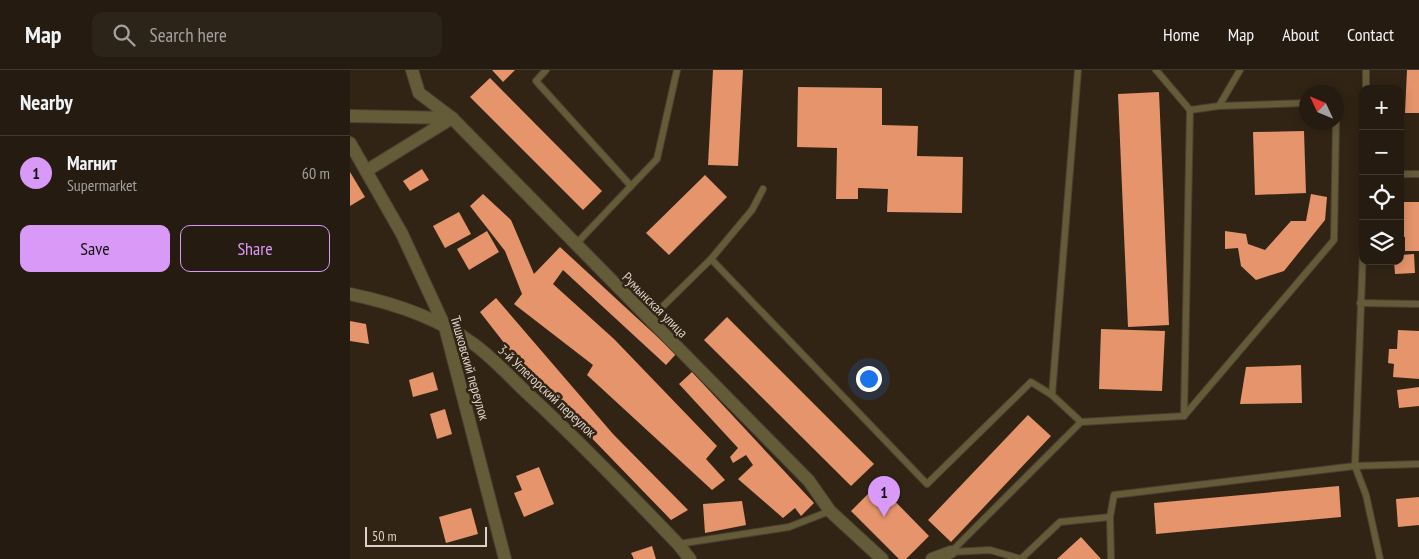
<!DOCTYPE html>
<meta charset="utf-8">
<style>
body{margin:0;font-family:"PT Sans Narrow",sans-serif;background:#2d2419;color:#f1f3f6}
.controls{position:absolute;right:15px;top:15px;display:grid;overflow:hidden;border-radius:10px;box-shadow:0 2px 12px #0003}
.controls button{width:45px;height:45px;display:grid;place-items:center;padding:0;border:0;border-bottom:1px solid #423930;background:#251b10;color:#f1f3f6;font:25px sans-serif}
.compass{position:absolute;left:949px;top:15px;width:45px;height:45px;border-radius:50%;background:#251b10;box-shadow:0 2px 12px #0003;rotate:314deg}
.scale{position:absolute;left:15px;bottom:12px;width:122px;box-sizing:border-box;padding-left:5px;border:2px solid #dad1c8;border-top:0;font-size:14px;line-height:18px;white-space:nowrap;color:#dad1c8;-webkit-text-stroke:4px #312415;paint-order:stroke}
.you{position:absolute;left:518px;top:308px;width:18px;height:18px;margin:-12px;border:4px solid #fff;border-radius:50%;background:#1a73e8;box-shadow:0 0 0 8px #1a73e833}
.badge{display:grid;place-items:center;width:32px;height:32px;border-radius:50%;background:#d99af7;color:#111;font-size:16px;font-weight:700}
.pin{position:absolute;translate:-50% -41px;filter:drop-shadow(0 1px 2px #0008)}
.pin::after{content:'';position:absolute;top:26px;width:18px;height:15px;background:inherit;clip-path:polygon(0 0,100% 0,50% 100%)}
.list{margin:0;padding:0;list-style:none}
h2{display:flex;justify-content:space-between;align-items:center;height:65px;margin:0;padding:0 20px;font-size:21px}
h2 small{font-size:16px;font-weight:400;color:#a3a19f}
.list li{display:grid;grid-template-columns:32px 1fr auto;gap:15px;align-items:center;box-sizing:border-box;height:75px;padding:0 20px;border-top:1px solid #423930}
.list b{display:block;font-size:19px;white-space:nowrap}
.list p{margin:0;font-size:16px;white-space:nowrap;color:#a3a19f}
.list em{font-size:16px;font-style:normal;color:#a3a19f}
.actions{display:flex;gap:10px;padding:15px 20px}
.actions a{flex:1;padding:11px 0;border:1px solid #d99af7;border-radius:10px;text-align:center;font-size:18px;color:#d99af7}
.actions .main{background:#d99af7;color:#111}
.icon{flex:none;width:28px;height:28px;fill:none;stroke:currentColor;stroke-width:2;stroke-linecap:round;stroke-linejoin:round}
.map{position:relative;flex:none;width:1069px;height:489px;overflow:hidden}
header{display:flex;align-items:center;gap:30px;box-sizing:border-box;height:70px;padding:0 25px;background:#251b10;border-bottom:1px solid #423930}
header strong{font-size:24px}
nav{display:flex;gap:28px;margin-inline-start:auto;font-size:18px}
.search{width:350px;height:45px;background:#2d2419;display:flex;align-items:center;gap:12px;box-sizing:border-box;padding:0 18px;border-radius:10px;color:#a3a19f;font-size:19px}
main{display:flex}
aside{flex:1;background:#251b10}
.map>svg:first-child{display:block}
.building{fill:#e5946b}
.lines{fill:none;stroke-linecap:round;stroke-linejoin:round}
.service-casing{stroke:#4c4032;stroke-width:8}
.minor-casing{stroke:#4c4032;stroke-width:14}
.tertiary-casing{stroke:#4c4032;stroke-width:14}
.service{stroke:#645b39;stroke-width:6}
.minor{stroke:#645b39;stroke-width:12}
.tertiary{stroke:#645b39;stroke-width:12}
.labels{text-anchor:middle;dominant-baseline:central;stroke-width:5;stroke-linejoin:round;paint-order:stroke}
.street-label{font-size:14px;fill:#dad1c8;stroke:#312415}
</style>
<header>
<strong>Map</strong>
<div class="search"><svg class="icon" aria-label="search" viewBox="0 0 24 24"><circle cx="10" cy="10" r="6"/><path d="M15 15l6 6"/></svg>Search here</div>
<nav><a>Home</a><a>Map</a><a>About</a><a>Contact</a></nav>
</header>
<main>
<aside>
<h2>Nearby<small></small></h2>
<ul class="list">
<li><span class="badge">1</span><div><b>Магнит</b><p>Supermarket</p></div><em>60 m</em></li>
</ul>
<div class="actions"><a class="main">Save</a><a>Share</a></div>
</aside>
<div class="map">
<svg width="1069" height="489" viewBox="0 0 1069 489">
<rect width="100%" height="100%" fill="#312415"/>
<g class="building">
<path d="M142,0H165L153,12Z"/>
<path d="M363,0H393L388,96L358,95Z"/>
<path d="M1057,0H1069V43H1055Z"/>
<path d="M140,8L252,121L233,140L120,27Z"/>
<path d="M448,17L532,18V55L568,56L567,86L613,87L612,143L537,142L538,119L508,118V129H486L487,78L447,77Z"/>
<path d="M809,22L819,255L778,257L768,24Z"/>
<path d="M954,61L956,123L905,125L903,62Z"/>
<path d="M72,99L79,110L60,121L53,111Z"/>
<path d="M0,102L15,127L0,136Z"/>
<path d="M355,105L377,127L319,185L296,163Z"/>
<path d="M133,124L161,150L184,204L210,177L326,284L316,295L213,200L203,214L264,269L367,376L356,389L375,410L362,420L237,305L243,295L164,234L172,224L155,181L120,136Z"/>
<path d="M961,124L977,127L975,150L934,201L906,210L891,196L888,178L875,179V161L896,164L898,174L915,180L941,151H956Z"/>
<path d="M1053,132H1069V181H1055V167H1050V145H1053Z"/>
<path d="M109,142L121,164L95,178L83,156Z"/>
<path d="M137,161L149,182L119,200L107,179Z"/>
<path d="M1064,184L1065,203L1045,204L1044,191H1050V185Z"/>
<path d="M146,228L263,364L338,440L321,450L172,296L130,242Z"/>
<path d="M377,247L524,394L501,416L354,270Z"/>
<path d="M0,251L16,254L19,274L0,271Z"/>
<path d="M751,259L815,261L812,321L749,319Z"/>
<path d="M1048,260L1069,261V309L1043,307L1044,294L1038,293L1039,279H1047Z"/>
<path d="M951,295L952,333L890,334L896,297Z"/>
<path d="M83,302L88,320L63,327L59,310Z"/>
<path d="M342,302L464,433L451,446L445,438L433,448L388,409L403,395L396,385L383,393L380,387L388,378L329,314Z"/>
<path d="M1069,317V336L1049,338L1047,320Z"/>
<path d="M95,339L102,364L87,369L80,344Z"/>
<path d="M678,345L701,366L601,472L578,450Z"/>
<path d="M189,397L204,434L174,447L164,423L172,420L166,406Z"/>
<path d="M528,414L579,466L556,489H549L501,441Z"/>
<path d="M989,416L991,447L806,464L804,433Z"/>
<path d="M1069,427V455L1048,457L1046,429Z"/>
<path d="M392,431L396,455L355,463L353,434Z"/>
<path d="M121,438L128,464L96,473L89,447Z"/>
<path d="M731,467L751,489H707Z"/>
<path d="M302,476L306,489H284L281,483Z"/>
</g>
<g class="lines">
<defs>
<g id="service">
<path d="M196,0L186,11L281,116L307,89L327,0"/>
<path d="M728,0L702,325L731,352"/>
<path d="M806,0L840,40"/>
<path d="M1016,0V19"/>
<path d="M869,36L956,33"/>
<path d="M1050,104H1069"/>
<path d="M225,175L281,116"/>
<path d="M1013,180L1005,396L1016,425L1030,489"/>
<path d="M361,189L577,414L681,312L702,325"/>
<path d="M1010,233L1069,234"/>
<path d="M299,250L361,189L402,140L413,119"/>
<path d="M834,346L984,170L986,52"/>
<path d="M760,447L761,489"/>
<path d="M328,474L439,457L480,441"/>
<path d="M601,482L731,352L834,346L840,40L869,36L890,0"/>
<path d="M601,482L640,480L671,489L710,452L760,447L764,425L1005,396L1069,394"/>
</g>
<g id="minor">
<path d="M62,0L69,23L102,48L459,411L480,441L532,489"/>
<path d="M0,46L102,48"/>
<path d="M0,73L52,164L95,257L155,489"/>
<path d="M16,101L102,48"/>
<path d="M582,489L601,482"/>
</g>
<path id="tertiary" d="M0,224C44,233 89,248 125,275C144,289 161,308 178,324C230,372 279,423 328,474L340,489"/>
</defs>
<use href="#service" class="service-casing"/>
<use href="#minor" class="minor-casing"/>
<use href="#tertiary" class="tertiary-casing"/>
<use href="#service" class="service"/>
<use href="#minor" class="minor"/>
<use href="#tertiary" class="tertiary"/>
</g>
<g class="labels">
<g class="street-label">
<text transform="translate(305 235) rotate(45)">Румынская улица</text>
<text transform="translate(120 298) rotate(74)">Тишковский переулок</text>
<text transform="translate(197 321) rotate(43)">3-й Углегорский переулок</text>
</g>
</g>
</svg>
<div class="controls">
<button>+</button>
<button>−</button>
<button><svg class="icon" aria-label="locate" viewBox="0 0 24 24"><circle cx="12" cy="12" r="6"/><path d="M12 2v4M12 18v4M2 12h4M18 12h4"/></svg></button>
<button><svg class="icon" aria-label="layers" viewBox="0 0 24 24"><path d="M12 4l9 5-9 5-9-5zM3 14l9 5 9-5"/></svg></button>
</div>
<svg class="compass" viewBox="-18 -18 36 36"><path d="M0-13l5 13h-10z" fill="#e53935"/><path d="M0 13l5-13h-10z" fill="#a3a19f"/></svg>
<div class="scale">50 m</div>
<div class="you"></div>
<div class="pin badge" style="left:534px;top:447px">1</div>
</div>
</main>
